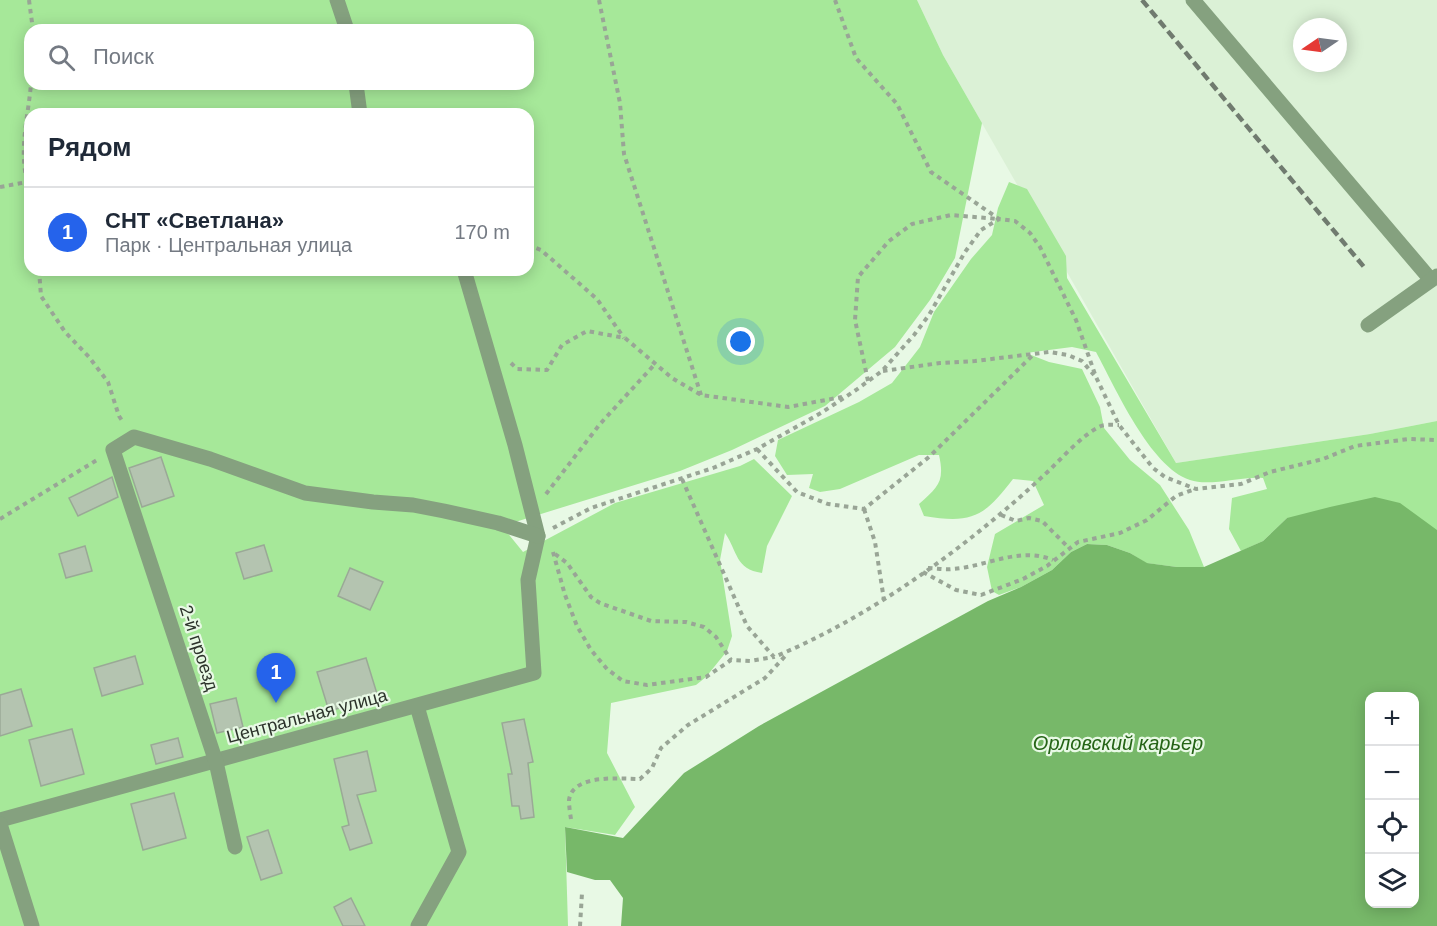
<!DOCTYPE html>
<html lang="ru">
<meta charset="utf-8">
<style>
body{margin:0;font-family:Helvetica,sans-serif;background:#f6f6f7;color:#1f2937}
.controls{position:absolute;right:18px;bottom:18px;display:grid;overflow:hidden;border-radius:12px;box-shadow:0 3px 15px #0003}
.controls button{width:54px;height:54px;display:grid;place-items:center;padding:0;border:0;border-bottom:2px solid #e0e1e3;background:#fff;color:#1f2937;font:30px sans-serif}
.compass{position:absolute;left:1293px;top:18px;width:54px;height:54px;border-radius:50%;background:#fff;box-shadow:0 3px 15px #0003;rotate:257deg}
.you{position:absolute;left:741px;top:342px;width:21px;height:21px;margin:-15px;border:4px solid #fff;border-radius:50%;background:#1a73e8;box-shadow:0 0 0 9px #1a73e833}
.badge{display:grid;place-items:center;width:39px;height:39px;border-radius:50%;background:#2563eb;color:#fff;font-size:20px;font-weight:700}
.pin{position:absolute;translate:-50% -50px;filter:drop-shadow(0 2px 3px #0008)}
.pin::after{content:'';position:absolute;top:32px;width:21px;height:18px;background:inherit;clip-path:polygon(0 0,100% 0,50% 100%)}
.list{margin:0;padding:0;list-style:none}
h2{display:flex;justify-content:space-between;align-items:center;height:78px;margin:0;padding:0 24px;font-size:26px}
h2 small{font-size:20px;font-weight:400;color:#747a83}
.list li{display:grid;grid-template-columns:39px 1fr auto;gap:18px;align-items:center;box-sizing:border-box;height:90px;padding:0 24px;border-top:2px solid #e0e1e3}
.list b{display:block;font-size:22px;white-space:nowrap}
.list p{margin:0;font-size:20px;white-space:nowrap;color:#747a83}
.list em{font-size:20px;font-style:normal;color:#747a83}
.icon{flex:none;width:33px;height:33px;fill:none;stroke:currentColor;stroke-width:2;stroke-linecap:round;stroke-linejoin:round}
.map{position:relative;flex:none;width:1437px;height:926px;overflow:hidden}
.search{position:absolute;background:#fff;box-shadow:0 3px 15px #0003;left:24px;top:24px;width:510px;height:66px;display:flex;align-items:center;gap:15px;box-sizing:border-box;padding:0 21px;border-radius:18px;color:#747a83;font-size:22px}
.panel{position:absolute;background:#fff;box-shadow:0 3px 15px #0003;left:24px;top:108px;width:510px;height:168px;border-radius:18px}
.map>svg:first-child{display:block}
.built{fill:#dbf1d6;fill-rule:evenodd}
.green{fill:#a6e899;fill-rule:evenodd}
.water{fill:#77b869;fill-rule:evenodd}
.building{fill:#b4c4b0;stroke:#9aa996;stroke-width:1.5}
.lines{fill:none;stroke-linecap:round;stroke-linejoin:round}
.path{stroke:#99a596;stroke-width:4;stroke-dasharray:4.5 4.5;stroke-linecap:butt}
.minor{stroke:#85a17f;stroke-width:15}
.rail{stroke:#707b6f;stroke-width:4.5;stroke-dasharray:9 4.5;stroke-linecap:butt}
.labels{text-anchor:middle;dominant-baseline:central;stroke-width:4.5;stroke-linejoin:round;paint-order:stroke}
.street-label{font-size:18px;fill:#2c332b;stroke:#e8f9e5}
.water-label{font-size:20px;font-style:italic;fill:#256416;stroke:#e8f9e5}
</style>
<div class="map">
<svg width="1437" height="926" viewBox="0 0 1437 926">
<rect width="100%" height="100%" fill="#e8f9e5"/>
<path class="built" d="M917,0H1437V421L1370,434L1176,463L943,55ZM1302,27H1338V63H1302Z"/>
<g class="green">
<path d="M0,0H917L943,55L982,123L955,258L930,300L895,347L825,406L732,450L680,471L502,526L523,552L615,503L740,466L754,459L792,496L767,546L762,573C735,569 738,552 725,533L720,560L732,636L727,651L706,677L696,685L611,703L607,753L635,807L615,835L565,827L568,926H0ZM30,30H528V84H30ZM30,114H528V270H30Z"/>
<path d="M1009,182L1027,189L1066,256L1067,278L1176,463L1370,434L1437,421V530L1287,518L1263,541L1241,551L1229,529L1232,498L1267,489L1263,478C1242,476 1209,487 1190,480C1150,467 1115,387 1096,352L1072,347L1026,353L1049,362L1082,369L1100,407L1104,428L1130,460L1160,485L1189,530L1204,567H1177L1146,563L1130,553L1107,545L1087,544L1071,552L1052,570L1021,587L999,595L992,591L987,567L995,534L1044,505L1033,481L1013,479C984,517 972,524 924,516L919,504C938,487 945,482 939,455H919L840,489L820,492L809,488L813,474L787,475L775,456L778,440L859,402L892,383L920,347L934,312L971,259L992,235L998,208Z"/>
</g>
<path class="water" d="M1375,497L1400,503L1437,530V926H621L623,898L610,880H595L567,872L565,827L623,838L684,773L759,726L988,601L1021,587L1052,570L1071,552L1087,544L1107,545L1130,553L1147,563L1177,567H1204L1263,541L1287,518L1330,507ZM1370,696H1414V904H1370Z"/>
<g class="building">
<path d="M161,457L174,496L142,507L129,468Z"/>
<path d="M112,477L118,497L78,516L69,498Z"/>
<path d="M264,545L272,571L244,579L236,553Z"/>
<path d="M85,546L92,571L66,578L59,554Z"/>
<path d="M350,568L383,582L370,610L338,596Z"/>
<path d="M135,656L143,684L102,696L94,668Z"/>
<path d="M366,658L378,697L329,711L317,672Z"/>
<path d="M21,689L32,726L0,736V695Z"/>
<path d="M236,698L243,727L217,733L210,704Z"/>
<path d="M524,719L533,762L528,763L534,817L521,819L519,806H512L508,774H512L502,723Z"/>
<path d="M72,729L84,774L41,786L29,740Z"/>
<path d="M178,738L183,757L156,764L151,745Z"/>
<path d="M367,751L376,791L357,795L372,843L350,850L342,827L349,825L334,759Z"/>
<path d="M174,793L186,838L143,850L131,804Z"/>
<path d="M268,830L282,873L261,880L247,837Z"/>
<path d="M351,898L365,926H343L334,907Z"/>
</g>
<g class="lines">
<g class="path">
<path d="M29,0L33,30"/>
<path d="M599,0L620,103L624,154L701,395"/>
<path d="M835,0L856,58L897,104L931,172L999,219"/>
<path d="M0,187L27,182"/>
<path d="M30,190C17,156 28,119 31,84"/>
<path d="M528,245L541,250L597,299L624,338"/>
<path d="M39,270L41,296L65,332L89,357L108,382L119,416L123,422"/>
<path d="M511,363L517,369L547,370L562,345L587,331L625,338L672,378L701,395L788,407L842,397"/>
<path d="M883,371L940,363L975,361L1049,352L1068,355L1082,361L1094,375"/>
<path d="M868,381L855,320L858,277L889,241L912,224L951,215L998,219"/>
<path d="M757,449L797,492L828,504L864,509L929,457L1035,353"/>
<path d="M682,479L747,626L774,657C869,618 967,547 1042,477C1059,462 1081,435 1101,426C1106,424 1114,425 1119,425"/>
<path d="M546,494L600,424L655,364"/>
<path d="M864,509L875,542L884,600"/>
<path d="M1001,515L1016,521L1029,518L1042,521L1069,548"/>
<path d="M0,519L97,460"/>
<path d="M553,528L591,508L713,468L757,449L821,413L856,390L882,371L914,335L929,315L965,252L981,230L999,219L1015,221L1030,233L1040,247L1076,320L1096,377L1119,425L1153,468L1165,477L1196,489L1241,484L1270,472L1323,459L1355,446L1409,439L1437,440"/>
<path d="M553,552L565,595L577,626L591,650L607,669L623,681L647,685L706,677L731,660L750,661L774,657"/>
<path d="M555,554L567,563L591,597L600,603L651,621L686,622L704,627L716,637L731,660"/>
<path d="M928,568C936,568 944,570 952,569C986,567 1019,546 1053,560"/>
<path d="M923,572L956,590L981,595L1023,579L1047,566L1078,542L1120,533L1147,520L1176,496L1195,489"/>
<path d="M571,819C570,813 569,806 569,800C573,773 621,779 640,779L652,768L661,748L688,725L765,678L787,654"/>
<path d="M580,926L582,893"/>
</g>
<g class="minor">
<path d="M337,0L347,30"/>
<path d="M1193,0L1431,280"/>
<path d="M356,84L360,114"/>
<path d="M1368,325L1437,276"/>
<path d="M417,706L459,852L418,926"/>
<path d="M0,820L534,673L528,580L538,536L515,445L464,270"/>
<path d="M0,824L32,926"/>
<path d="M235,847L216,762L113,450L134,437L210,459L305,493L373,502L413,505L444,511L498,523L538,536"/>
</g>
<path class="rail" d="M1142,0L1364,267"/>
</g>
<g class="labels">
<g class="street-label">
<text transform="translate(199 648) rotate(72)">2-й проезд</text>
<text transform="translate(307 716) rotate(-15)">Центральная улица</text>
</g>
<g class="water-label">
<text x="1118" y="743">Орловский карьер</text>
</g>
</g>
</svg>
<div class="controls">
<button>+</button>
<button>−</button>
<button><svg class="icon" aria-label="locate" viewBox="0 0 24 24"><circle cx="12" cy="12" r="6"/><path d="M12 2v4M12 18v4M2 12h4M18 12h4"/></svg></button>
<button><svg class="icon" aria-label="layers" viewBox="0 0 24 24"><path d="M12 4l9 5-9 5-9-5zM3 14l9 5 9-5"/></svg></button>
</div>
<svg class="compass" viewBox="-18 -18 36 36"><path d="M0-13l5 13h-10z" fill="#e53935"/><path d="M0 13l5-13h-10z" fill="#747a83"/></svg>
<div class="you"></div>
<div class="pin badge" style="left:276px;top:703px">1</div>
<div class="search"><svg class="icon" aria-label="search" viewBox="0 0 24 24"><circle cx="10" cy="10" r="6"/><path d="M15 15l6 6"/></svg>Поиск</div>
<section class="panel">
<h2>Рядом<small></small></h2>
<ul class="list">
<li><span class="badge">1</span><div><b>СНТ «Светлана»</b><p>Парк · Центральная улица</p></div><em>170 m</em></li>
</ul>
</section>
</div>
